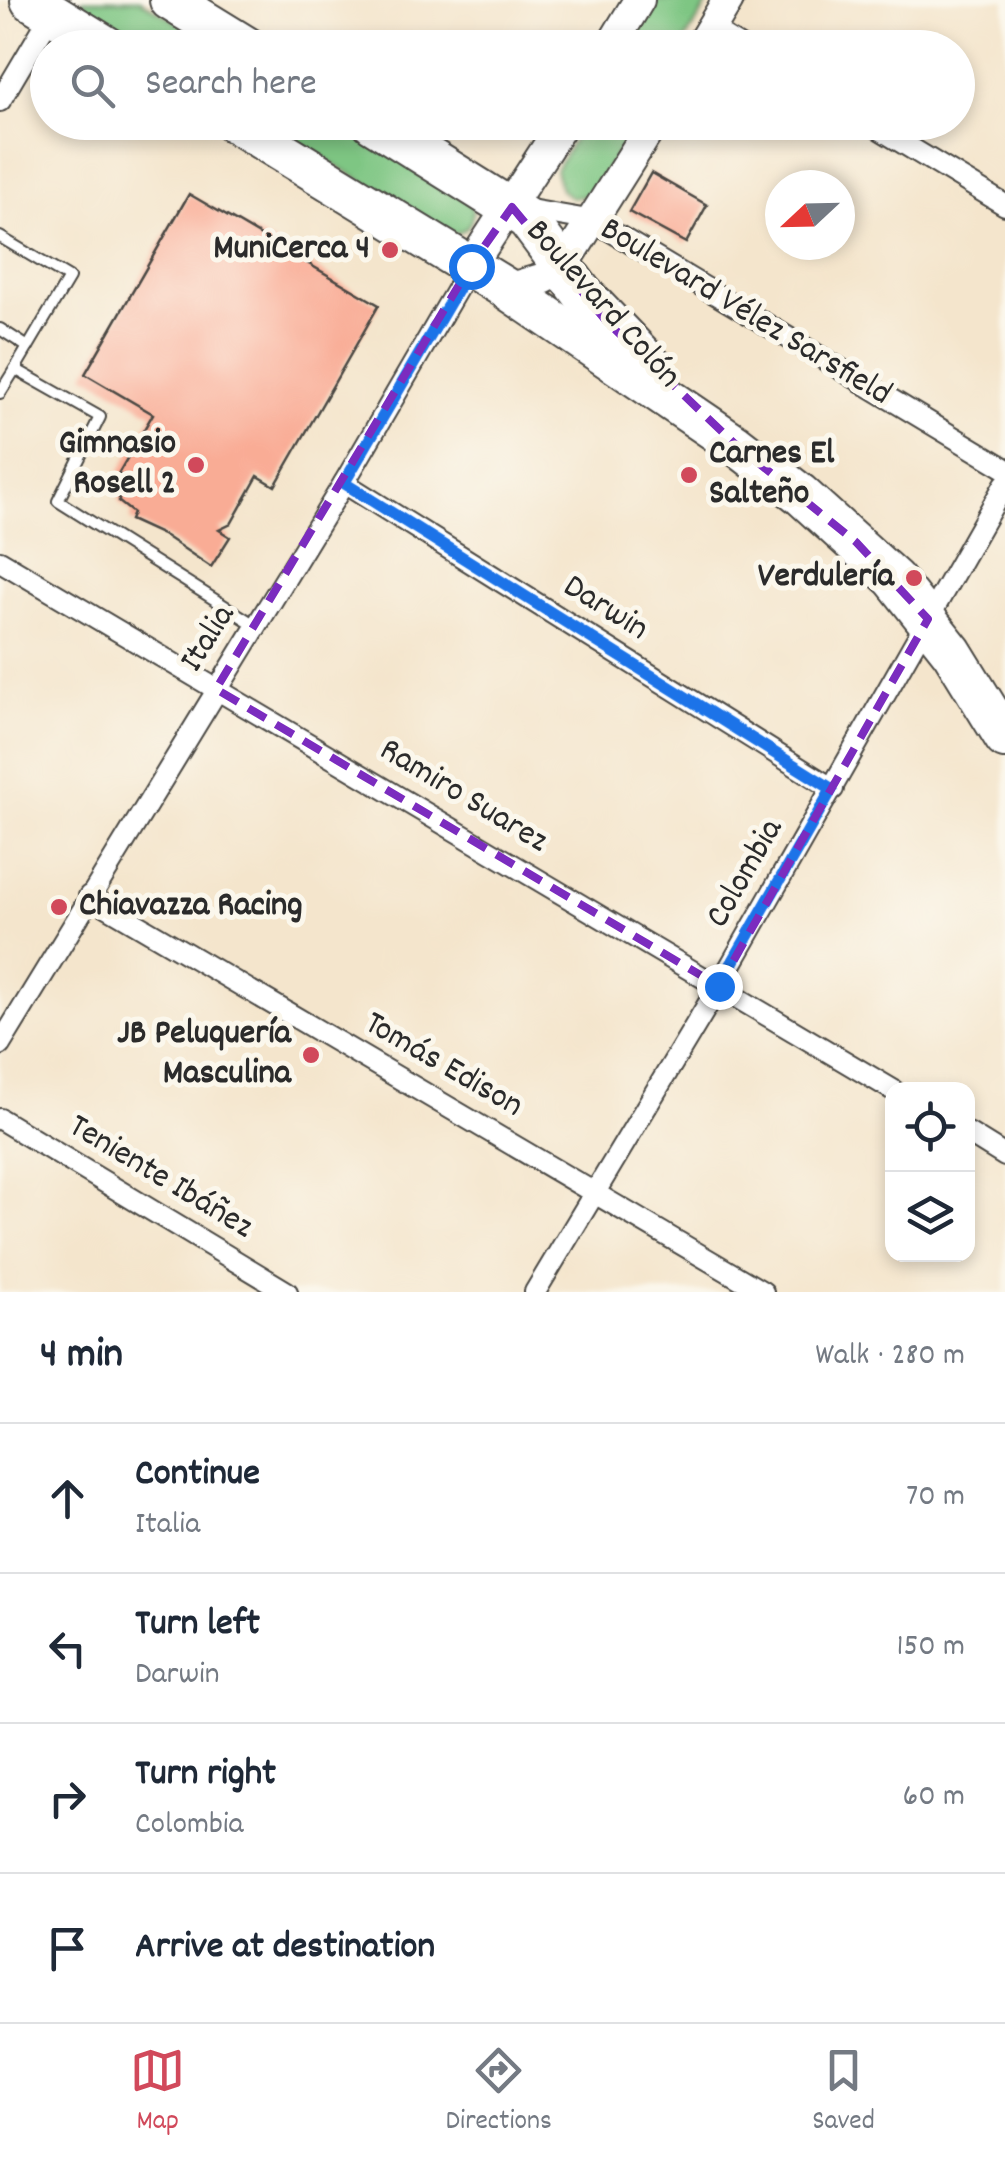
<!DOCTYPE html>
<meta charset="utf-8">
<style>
body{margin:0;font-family:Dekko,sans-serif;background:#f2f2f3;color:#1f2937}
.controls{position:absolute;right:30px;bottom:30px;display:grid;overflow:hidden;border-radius:20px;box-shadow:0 5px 15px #0003}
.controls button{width:90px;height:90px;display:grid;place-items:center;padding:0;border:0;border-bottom:2px solid #e0e1e3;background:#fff;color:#1f2937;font:50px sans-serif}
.compass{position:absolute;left:765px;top:170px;width:90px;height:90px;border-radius:50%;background:#fff;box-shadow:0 5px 15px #0003;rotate:248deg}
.stop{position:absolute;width:30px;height:30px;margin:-22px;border:8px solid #1a73e8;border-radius:50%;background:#fff}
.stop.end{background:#1a73e8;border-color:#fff;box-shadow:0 2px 10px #0008}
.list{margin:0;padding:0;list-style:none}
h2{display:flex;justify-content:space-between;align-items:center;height:130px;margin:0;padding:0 40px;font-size:42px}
h2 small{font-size:32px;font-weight:400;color:#747a83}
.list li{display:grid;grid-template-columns:65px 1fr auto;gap:30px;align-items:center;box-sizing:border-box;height:150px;padding:0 40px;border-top:2px solid #e0e1e3}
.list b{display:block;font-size:38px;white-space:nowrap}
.list p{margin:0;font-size:32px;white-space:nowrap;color:#747a83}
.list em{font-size:32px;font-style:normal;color:#747a83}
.icon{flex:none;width:55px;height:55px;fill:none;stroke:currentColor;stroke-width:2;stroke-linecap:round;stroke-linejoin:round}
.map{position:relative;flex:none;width:1005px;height:1292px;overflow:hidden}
.search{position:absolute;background:#fff;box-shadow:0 5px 15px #0003;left:30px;right:30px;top:30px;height:110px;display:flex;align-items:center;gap:25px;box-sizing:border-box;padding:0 35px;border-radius:55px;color:#747a83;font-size:38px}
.sheet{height:730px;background:#fff}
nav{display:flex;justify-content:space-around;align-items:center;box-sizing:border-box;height:140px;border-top:2px solid #e0e1e3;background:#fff;font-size:28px;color:#747a83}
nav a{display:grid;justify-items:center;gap:5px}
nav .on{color:#d1495b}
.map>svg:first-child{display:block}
.green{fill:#7ec683;stroke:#547857;stroke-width:2.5}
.building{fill:#f9ac95}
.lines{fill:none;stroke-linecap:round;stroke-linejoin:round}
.lane-casing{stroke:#494743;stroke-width:14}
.street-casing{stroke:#494743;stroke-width:24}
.secondary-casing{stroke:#494743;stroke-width:34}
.highway-casing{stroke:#494743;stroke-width:44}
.lane{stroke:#fff;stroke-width:10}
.street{stroke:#fff;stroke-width:20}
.secondary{stroke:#fff;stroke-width:30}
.highway{stroke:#fff;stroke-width:40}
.route{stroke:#1a73e8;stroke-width:12}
.marked{fill:none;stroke:#7b2cbf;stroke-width:8;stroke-dasharray:20 12;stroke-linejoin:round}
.poi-dot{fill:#d1495b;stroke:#fbf7ec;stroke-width:4}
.labels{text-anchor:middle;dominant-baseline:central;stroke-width:10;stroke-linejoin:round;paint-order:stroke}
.poi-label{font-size:35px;font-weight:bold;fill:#2b2b2b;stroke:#fbf7ec;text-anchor:end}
.street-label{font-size:35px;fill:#2b2b2b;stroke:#fbf7ec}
</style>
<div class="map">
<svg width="1005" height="1292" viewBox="0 0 1005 1292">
<rect width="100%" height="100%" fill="#fbf7ec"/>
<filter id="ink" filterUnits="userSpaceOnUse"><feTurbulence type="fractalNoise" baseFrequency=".01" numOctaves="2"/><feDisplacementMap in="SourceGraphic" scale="20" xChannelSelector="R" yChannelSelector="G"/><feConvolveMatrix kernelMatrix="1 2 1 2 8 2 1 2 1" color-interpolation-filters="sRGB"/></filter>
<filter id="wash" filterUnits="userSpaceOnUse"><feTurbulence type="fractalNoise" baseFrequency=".0048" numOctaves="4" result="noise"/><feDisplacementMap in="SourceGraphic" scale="40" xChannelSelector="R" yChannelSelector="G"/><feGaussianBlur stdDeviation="2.25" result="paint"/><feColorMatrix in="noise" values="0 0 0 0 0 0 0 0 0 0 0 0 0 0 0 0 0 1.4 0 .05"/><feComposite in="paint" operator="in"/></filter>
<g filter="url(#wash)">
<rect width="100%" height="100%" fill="#f4e5cc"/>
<g class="green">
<path d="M82,0H140L219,47H139L90,18Z"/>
<path d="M656,0H710L681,47L628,48Z"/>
<path d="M264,123H344L466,196L473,208C473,222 468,232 453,234Z"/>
<path d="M583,123H636L591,195L572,198L561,190L555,171Z"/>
</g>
<g id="blocks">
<g class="building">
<path d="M651,173L707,205L686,243L629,212Z"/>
<path d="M189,194L379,305L275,486L258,476L231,524L219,530L230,537L211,567L165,536L130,520L133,513L119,502V485L124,477L118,474L153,414L85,374Z"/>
</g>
</g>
</g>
<g filter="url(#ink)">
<use href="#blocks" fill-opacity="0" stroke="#494743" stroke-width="2.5"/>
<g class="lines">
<defs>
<g id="lane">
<path d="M0,237L69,278L15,369L100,417L58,501L255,625"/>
<path d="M0,329L28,347"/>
<path d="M0,393L15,369"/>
</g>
<g id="street">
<path d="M711,29L742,48"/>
<path d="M0,101L55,8"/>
<path d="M868,122L1005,205"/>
<path d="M524,209L594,221L1005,468"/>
<path d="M344,483L833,789"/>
<path d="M0,561L893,1090"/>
<path d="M89,896L763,1292"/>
<path d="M0,1045L344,483L471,265"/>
<path d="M0,1119L287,1292"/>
<path d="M968,1133L1005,1156"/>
<path d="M535,1292L719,986L1005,484"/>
</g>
<g id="secondary">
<path d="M610,48L639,0"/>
<path d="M699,48L728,0"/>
<path d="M471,265L564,122"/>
<path d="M507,289L545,278L563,266L654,122"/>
</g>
<g id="highway">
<path d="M31,0L109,48"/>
<path d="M170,0L248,48"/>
<path d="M234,122L507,289L735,444L800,494L894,579L952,652L1005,738"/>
<path d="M372,122L527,219L582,293L652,366"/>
</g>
</defs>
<use href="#lane" class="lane-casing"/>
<use href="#street" class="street-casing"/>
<use href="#secondary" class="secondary-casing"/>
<use href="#highway" class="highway-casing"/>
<use href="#lane" class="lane"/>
<use href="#street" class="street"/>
<use href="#secondary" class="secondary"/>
<use href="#highway" class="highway"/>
</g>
</g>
<g class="lines" filter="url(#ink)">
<path class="route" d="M471,266L344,483L832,789L719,986"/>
</g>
<path class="marked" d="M512,207L607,322L735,444L856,542L928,619L719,986L216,689L471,265Z"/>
<g class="poi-dot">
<circle cx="390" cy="250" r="10"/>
<circle cx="196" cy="465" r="10"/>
<circle cx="689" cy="475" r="10"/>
<circle cx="914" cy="578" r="10"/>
<circle cx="59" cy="907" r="10"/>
<circle cx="311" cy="1055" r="10"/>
</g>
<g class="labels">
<g class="poi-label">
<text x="370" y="250">MuniCerca 4</text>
<text x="176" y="445">Gimnasio<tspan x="176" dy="40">Rosell 2</tspan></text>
<text x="709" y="455" text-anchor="start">Carnes El<tspan x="709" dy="40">Salteño</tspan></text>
<text x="894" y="578">Verdulería</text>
<text x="79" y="907" text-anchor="start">Chiavazza Racing</text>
<text x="291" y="1035">JB Peluquería<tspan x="291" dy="40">Masculina</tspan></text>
</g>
<g class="street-label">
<text transform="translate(602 305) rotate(48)">Boulevard Colón</text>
<text transform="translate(745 313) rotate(31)">Boulevard Vélez Sarsfield</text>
<text transform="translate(605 609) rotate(32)">Darwin</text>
<text transform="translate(209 639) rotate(-58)">Italia</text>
<text transform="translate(463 797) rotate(31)">Ramiro Suarez</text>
<text transform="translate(746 874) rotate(-60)">Colombia</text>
<text transform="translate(443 1066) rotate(30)">Tomás Edison</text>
<text transform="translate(160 1178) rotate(31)">Teniente Ibáñez</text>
</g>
</g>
</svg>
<div class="controls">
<button><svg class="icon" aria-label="locate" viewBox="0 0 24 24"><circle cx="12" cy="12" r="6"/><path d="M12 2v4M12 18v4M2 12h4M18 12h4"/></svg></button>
<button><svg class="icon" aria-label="layers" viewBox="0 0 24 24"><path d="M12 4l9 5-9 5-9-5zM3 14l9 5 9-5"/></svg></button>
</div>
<svg class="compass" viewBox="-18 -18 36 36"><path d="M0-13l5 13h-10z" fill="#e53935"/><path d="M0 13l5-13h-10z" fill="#747a83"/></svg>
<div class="stop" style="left:471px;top:266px"></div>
<div class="stop end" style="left:719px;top:986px"></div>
<div class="search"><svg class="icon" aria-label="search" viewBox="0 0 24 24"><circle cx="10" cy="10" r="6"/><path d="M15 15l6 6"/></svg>Search here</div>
</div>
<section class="sheet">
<h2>4 min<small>Walk · 280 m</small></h2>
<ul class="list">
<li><svg class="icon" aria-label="ahead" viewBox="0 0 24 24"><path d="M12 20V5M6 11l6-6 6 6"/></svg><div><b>Continue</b><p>Italia</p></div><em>70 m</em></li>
<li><svg class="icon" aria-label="left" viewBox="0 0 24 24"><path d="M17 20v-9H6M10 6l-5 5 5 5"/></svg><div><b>Turn left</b><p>Darwin</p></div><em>150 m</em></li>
<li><svg class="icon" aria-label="right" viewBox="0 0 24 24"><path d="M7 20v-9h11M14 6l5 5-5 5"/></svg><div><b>Turn right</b><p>Colombia</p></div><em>60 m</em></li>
<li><svg class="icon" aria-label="arrive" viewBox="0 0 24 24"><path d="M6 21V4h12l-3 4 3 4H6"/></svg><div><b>Arrive at destination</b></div></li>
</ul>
</section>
<nav>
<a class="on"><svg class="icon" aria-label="map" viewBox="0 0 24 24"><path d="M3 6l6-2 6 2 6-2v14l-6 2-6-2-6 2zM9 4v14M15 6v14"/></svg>Map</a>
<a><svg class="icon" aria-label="directions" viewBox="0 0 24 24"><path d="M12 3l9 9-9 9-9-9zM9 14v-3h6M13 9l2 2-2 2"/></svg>Directions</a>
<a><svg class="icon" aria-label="saved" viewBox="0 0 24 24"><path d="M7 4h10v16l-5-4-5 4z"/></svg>Saved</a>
</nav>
